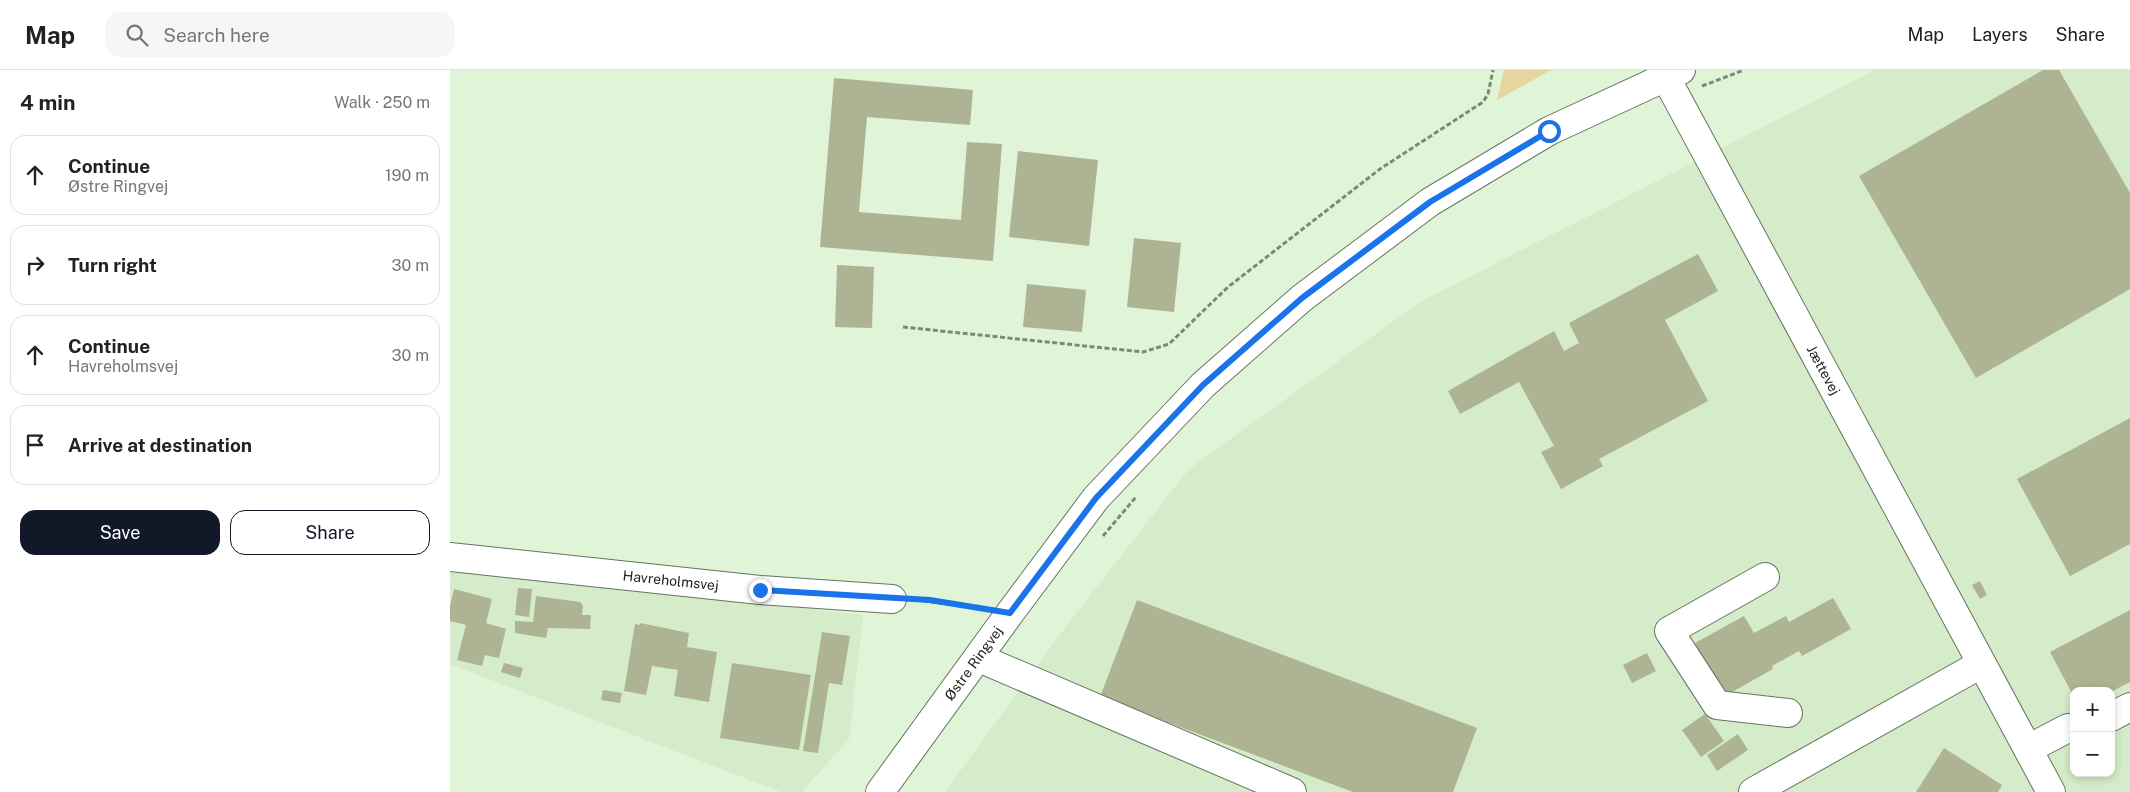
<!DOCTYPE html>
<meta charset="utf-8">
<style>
body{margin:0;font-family:"Public Sans",sans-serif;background:#f6f6f6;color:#222}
.controls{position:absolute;right:15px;bottom:15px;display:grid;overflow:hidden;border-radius:10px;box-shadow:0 2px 8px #0003}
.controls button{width:45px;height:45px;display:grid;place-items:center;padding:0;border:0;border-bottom:1px solid #e0e0e0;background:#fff;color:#222;font:25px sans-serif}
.stop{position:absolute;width:15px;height:15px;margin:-11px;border:4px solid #1a73e8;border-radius:50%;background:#fff}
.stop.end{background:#1a73e8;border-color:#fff;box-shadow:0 1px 5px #0008}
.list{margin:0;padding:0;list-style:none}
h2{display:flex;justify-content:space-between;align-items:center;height:65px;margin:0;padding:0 20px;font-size:21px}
h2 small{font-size:16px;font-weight:400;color:#767676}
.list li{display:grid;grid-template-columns:32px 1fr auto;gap:15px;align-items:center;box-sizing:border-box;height:80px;margin:0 10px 10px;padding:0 10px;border:1px solid #e0e0e0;border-radius:15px}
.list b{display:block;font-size:19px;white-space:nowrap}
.list p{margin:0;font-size:16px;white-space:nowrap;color:#767676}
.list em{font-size:16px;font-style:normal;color:#767676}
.actions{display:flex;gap:10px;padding:15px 20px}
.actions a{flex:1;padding:11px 0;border:1px solid #111827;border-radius:15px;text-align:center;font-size:18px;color:#111827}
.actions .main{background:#111827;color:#fff}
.icon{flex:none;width:28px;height:28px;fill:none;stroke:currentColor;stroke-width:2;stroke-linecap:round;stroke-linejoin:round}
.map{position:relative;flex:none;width:1680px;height:722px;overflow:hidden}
header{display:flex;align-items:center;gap:30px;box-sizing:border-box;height:70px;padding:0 25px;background:#fff;border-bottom:1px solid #e0e0e0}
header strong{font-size:24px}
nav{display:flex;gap:28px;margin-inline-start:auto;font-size:18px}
.search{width:350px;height:45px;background:#f6f6f6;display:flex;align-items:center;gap:12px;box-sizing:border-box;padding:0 18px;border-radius:15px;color:#767676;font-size:19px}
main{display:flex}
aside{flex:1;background:#fff}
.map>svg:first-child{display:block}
.built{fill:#d4ecc9;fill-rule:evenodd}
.green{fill:#e6d5a1}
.building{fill:#aeb394}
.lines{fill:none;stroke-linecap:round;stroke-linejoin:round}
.minor-casing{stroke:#64755d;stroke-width:30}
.major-casing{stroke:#64755d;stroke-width:30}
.path{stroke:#7c8976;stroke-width:3;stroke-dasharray:5 2.5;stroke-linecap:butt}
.minor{stroke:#fff;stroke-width:28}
.major{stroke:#fff;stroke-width:28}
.route{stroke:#1a73e8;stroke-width:6}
.labels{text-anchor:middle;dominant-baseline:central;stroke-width:4.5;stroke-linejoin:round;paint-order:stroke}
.street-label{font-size:14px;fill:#20271d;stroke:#fff}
</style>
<header>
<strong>Map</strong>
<div class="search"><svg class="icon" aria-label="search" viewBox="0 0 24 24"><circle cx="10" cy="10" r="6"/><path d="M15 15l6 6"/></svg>Search here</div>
<nav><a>Map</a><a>Layers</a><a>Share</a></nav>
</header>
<main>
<aside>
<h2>4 min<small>Walk · 250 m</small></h2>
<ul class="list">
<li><svg class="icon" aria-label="ahead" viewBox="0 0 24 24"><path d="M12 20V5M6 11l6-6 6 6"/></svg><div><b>Continue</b><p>Østre Ringvej</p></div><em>190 m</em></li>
<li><svg class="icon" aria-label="right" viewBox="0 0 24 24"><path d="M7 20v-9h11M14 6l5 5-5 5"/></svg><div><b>Turn right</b></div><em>30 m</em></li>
<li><svg class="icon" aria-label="ahead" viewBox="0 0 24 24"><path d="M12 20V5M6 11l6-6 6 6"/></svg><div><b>Continue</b><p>Havreholmsvej</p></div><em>30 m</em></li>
<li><svg class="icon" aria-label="arrive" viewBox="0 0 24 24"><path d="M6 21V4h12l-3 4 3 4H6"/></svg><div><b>Arrive at destination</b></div></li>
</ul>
<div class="actions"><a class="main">Save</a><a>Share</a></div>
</aside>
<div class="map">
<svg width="1680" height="722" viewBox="0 0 1680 722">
<rect width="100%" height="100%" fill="#e0f4d8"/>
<g class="built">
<path d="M1425,0H1680V722H495L617,555L739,399L970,232ZM1624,621H1661V703H1624Z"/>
<path d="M0,501L41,502L413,545L399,669L352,722H331L0,594Z"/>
</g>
<path class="green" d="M1054,0H1101L1047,30Z"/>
<g class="building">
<path d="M1593,0H1609L1680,123V219L1526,308L1409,106Z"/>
<path d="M384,8L523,20L520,55L417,47L409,142L511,150L517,72L552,74L543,191L370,177Z"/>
<path d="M568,81L648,90L639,176L559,167Z"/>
<path d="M684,168L731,173L724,242L677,237Z"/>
<path d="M1248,184L1268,221L1215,250L1258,331L1149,389L1153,396L1111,419L1091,382L1104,376L1069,312L1010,344L998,321L1104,261L1114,281L1129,273L1119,253Z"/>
<path d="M387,195L424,197L422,258L385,257Z"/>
<path d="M577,214L636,220L632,262L573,257Z"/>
<path d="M1680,348V474L1620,506L1567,409Z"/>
<path d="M1530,511L1537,525L1530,529L1522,515Z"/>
<path d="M68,518L82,519L79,547L65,545Z"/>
<path d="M4,519L42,529L36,553L56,559L49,588L35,585L32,596L7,590L16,555L0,551V536Z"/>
<path d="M86,526L130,532L133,536L132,545H141L140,559L98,558L96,568L65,563V551L83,552Z"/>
<path d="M1383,528L1401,559L1352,586L1349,581L1322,596L1323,599L1275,626L1245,573L1294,546L1304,563L1336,546L1339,552Z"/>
<path d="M687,530L1027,658L1003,722H903L650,627Z"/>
<path d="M1680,540V612L1661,622L1624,621V627L1600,582Z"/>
<path d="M190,553L239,563L237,577L267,582L259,632L224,626L228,600L202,596L196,625L174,621L185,554L190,555Z"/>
<path d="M372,562L400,566L392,615L379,613L368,683L353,681Z"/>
<path d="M1197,583L1206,601L1182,613L1173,595Z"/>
<path d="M54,593L73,598L70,608L51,602Z"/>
<path d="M282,593L361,605L349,680L270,668Z"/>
<path d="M153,620L172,623L170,633L151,630Z"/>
<path d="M1255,644L1274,671L1251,687L1232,660Z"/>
<path d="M1288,664L1298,680L1267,701L1257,685Z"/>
<path d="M1494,678L1552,715L1548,722H1466Z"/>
</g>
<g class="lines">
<defs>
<g id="minor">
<path id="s1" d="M1215,6L1601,722"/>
<path id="s2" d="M0,487L310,520L442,529"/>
<path d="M1315,507L1219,561L1267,635L1338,643"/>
<path d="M529,588L842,722"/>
<path d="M1661,647L1680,637"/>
<path d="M1578,679L1618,658H1624"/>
<path d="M1303,722L1531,594"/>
</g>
<g id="major">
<path id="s3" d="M430,722L560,543L646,428L753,315L852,228L980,132L1099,61L1231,0"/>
</g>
</defs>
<use href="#minor" class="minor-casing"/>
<use href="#major" class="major-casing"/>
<g class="path">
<path d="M1252,16L1294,0"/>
<path d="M453,257L693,282L719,274L778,217L930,99L1033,32L1038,24L1043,0"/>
<path d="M653,466L686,427"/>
<path d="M466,530L532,539"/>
</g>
<use href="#minor" class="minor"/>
<use href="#major" class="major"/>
</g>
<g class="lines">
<path class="route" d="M310,520L480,530L560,543L646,428L753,315L852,228L980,132L1099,61"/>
</g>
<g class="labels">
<g class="street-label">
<text stroke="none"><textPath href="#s1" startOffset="334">Jættevej</textPath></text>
<text stroke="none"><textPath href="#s2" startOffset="222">Havreholmsvej</textPath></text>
<text stroke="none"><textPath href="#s3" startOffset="159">Østre Ringvej</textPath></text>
</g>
</g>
</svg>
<div class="controls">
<button>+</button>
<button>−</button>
</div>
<div class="stop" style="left:1099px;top:61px"></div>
<div class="stop end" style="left:310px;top:520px"></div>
</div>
</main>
